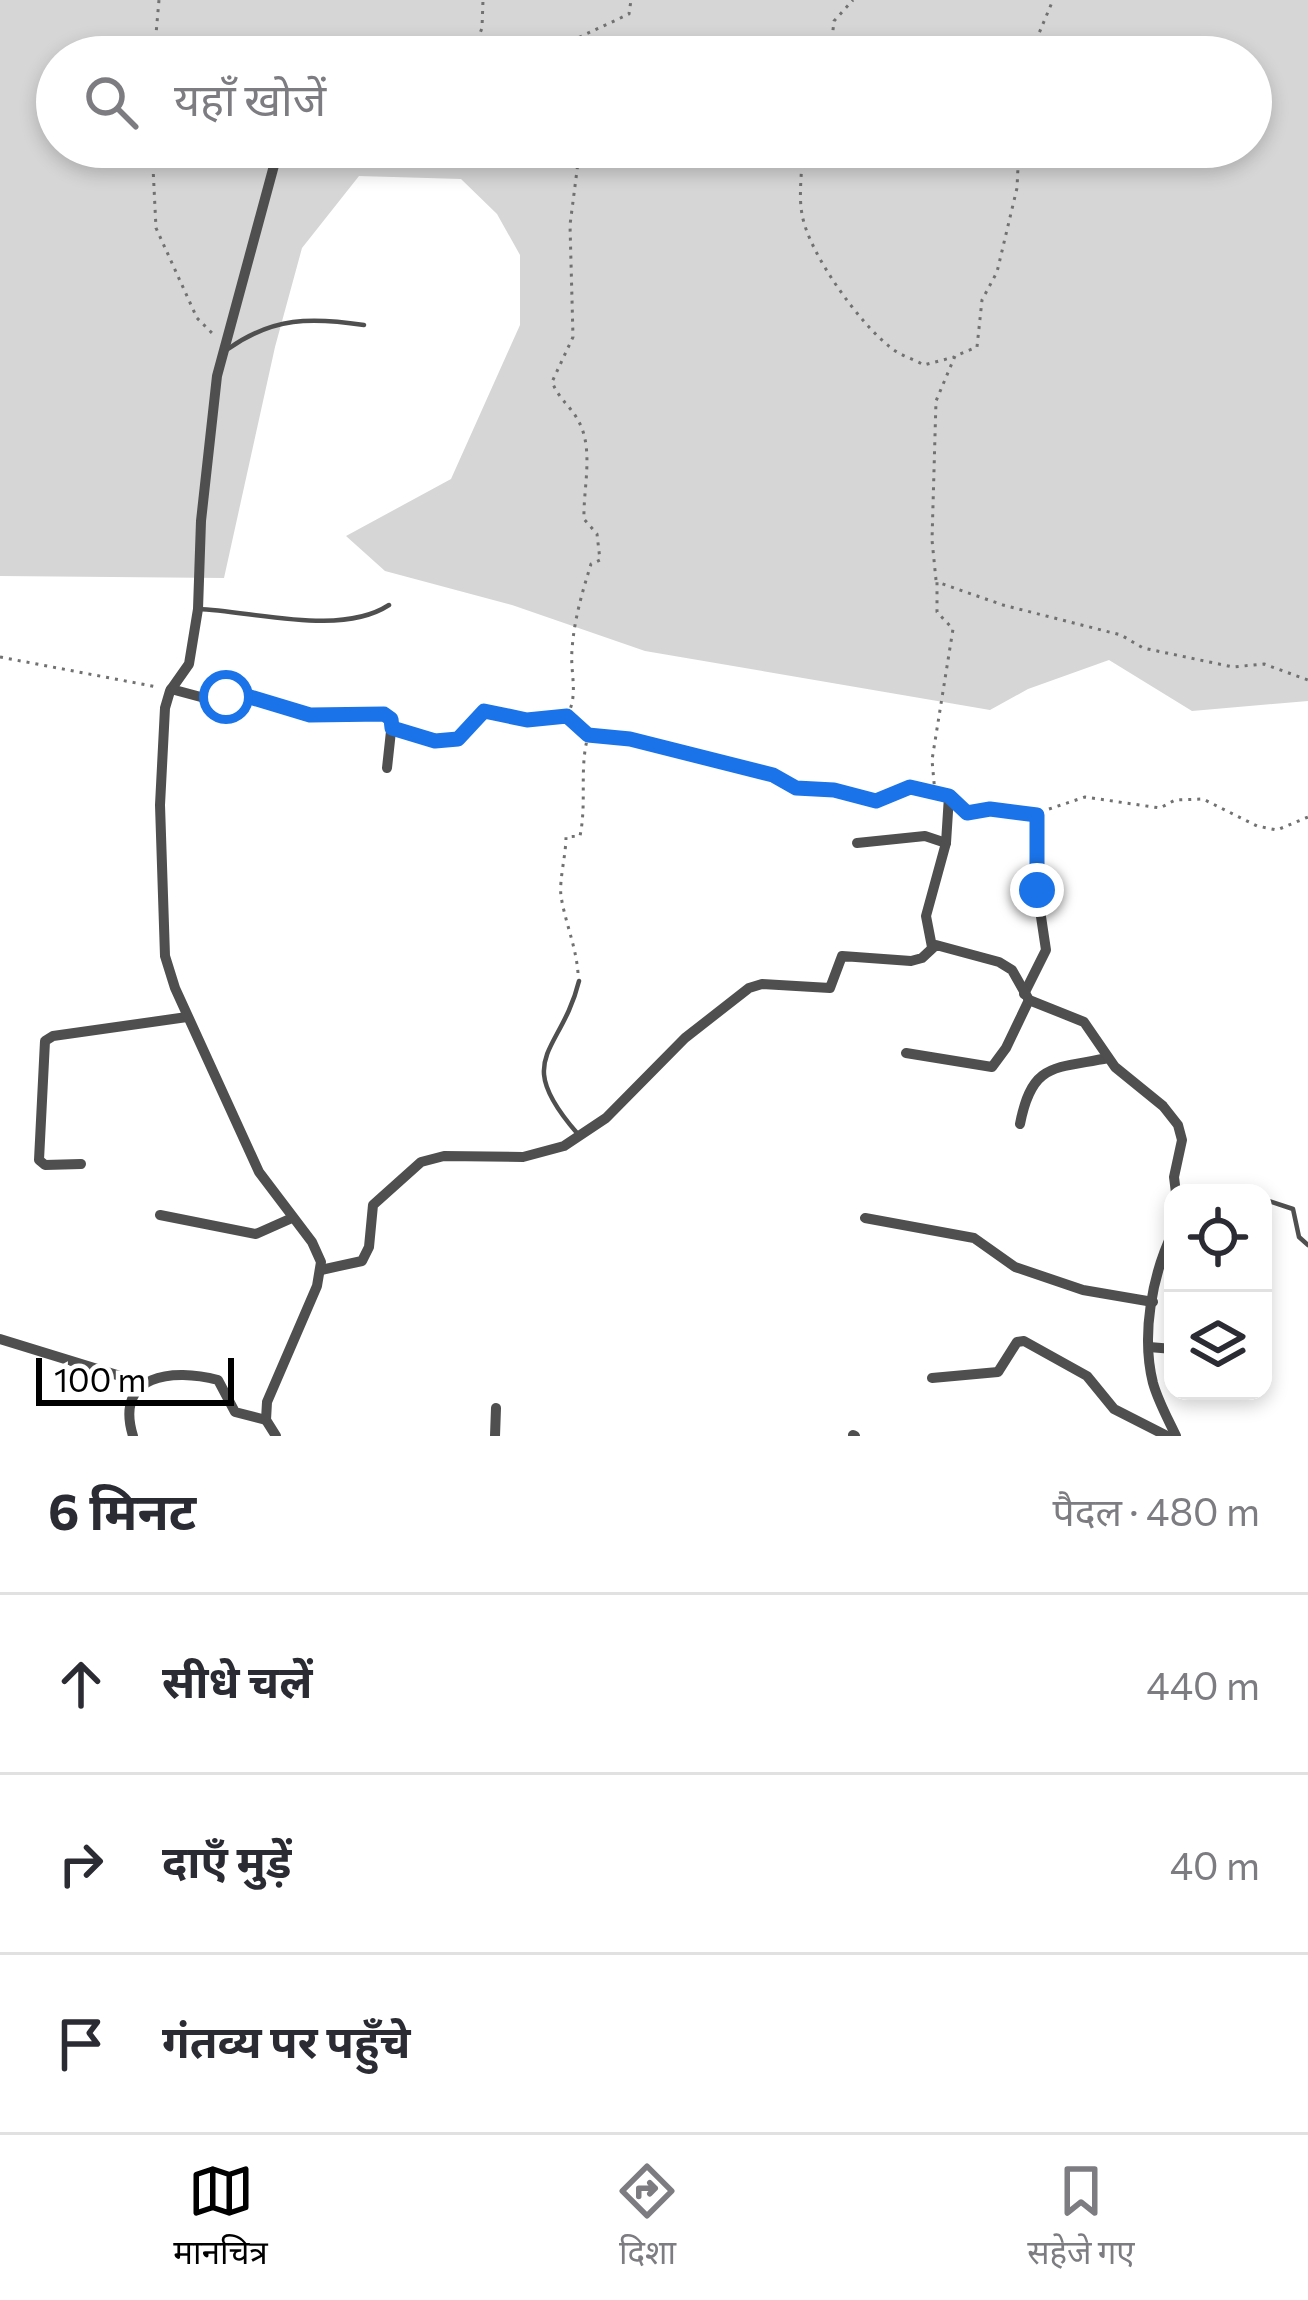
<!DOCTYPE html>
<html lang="hi">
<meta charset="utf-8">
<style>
body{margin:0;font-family:Commissioner,"Noto Sans Devanagari",sans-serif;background:#f2f2f3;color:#2b2b33}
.controls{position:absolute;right:36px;bottom:36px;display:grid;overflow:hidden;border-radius:24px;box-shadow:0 6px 18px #0003}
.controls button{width:108px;height:108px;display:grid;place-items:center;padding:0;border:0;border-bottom:3px solid #e1e1e2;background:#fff;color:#2b2b33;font:60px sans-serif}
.scale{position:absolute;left:36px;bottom:30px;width:198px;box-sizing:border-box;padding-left:12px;border:6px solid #000;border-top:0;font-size:33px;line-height:42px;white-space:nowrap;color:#000;-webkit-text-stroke:9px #fff;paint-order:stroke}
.stop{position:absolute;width:36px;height:36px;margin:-27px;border:9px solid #1a73e8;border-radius:50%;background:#fff}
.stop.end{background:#1a73e8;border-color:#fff;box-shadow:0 3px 12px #0008}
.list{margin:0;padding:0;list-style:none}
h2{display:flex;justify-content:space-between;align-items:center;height:156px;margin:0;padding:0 48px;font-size:51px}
h2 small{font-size:39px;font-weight:400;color:#7c7c81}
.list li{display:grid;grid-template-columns:78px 1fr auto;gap:36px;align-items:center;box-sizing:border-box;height:180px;padding:0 48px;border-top:3px solid #e1e1e2}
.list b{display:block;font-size:45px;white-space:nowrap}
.list em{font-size:39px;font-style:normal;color:#7c7c81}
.icon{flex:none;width:66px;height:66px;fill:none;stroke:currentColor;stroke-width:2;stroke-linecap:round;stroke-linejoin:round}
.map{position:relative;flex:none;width:1308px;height:1436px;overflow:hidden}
.search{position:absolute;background:#fff;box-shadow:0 6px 18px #0003;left:36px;right:36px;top:36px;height:132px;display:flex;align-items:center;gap:30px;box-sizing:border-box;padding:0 42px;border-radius:66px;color:#7c7c81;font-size:45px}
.sheet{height:696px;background:#fff}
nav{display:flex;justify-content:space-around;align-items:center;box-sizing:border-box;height:168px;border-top:3px solid #e1e1e2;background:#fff;font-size:33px;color:#7c7c81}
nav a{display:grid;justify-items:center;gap:6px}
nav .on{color:#000}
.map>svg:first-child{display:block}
.green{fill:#d6d6d6;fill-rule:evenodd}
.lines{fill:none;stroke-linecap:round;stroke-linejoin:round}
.path{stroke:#717171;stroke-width:3;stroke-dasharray:3 6;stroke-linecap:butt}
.service{stroke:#4f4f4f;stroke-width:4.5}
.minor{stroke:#4f4f4f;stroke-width:10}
.route{stroke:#1a73e8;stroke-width:15}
</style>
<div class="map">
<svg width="1308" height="1436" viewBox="0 0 1308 1436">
<rect width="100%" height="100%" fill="#fff"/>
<path class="green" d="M0,0H1308V701L1192,711L1109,660L1028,689L990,710L645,651L512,605L385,571L346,536L451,479L520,325V255L497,214L461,179L359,176L302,248L275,347L224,578L0,576ZM57,57H1251V147H57Z"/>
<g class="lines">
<g class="path">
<path d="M477,42L503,47L567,42"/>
<path d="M154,57L159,0"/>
<path d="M471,57L482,28L483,0"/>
<path d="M574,57L569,42L629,14L631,0"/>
<path d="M830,57L834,21L853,0"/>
<path d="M1029,57L1053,0"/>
<path d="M152,147L156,228L197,318L215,336"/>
<path d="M802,147C803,168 798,193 802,214C808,252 859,323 890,347C899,355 913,359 924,365L954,357"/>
<path d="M936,580L932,540L936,401L955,356L977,347L982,300L997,272L1017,188L1019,147"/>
<path d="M0,657L157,687"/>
<path d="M567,716C579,694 570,674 572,650C574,620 582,593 591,564L600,560L597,534L584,519C583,489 594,450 579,422C571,406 560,401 552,382L573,337L570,225L580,147"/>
<path d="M404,732L435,741L458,739L484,711L527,720L567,716L588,735L630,739L773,775L796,788L834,790L876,801L910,787L930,792"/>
<path d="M935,793L932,760L953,629L937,612V582L1003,605L1121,635L1143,648L1233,667L1264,664L1308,680"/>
<path d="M958,805L967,813L1006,810L1023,815"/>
<path d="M1049,809L1085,797L1160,808L1175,800L1203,799L1257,826L1277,830L1308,817"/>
<path d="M578,973C576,946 565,922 561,896C559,880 566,855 566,837L580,836C587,802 579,769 588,736"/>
</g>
<g class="service">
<path d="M228,349C273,317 311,317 364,325"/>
<path d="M198,609C253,611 340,637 389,605"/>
<path d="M577,1133C511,1057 561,1054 579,981"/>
<path d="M1263,1199L1293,1209L1299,1237L1308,1245"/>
</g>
<g class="minor">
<path d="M171,689L212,700L250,697L310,715L384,714L392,722L387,768"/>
<path d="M857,843L925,836L946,843"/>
<path d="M932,947L926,916L946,843L949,796"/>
<path d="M1024,994L1046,950L1037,890V815"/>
<path d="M906,1053L992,1067L1006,1048L1029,1000"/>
<path d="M1020,1124C1032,1062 1054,1069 1108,1058"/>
<path d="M81,1164L45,1165L39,1160L45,1041L53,1036L187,1017"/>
<path d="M160,1215L256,1234L292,1218"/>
<path d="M865,1218L974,1238L1015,1267L1083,1290L1153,1302"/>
<path d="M1173,1232C1152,1275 1141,1335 1153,1383C1158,1401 1168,1419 1176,1436"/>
<path d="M321,1270L362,1261L369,1247L373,1205L421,1162L444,1156L523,1157L564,1146L606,1118L685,1038L749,988L762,984L830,988L842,956L911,961L922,958L936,945L999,962L1012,970L1029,1000L1084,1022L1115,1067L1163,1106L1178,1125L1182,1140L1174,1177L1176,1193"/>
<path d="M0,1339L143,1383"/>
<path d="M1149,1347L1173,1349"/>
<path d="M1263,1348H1264"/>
<path d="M932,1378L998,1372L1017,1342L1024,1341L1087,1376L1114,1409L1167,1436"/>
<path d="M853,1435L855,1436"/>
<path d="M133,1436C114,1374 173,1368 218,1380L235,1412L266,1420"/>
<path d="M276,1436L266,1420L267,1402L317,1286L321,1262L312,1242L259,1172L175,988L165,956L160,805L165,708L170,691L189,664L198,609L201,521L217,376L279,147"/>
<path d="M495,1436L496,1408"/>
</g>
</g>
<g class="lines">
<path class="route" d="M226,697H250L310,715L384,714L391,719L392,728L435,741L458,739L484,711L527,720L567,716L588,735L630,739L773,775L796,788L834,790L876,801L910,787L949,796L967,813L990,809L1037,815V890"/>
</g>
</svg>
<div class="controls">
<button><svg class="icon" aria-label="locate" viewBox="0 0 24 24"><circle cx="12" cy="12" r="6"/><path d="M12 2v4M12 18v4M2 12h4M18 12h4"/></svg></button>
<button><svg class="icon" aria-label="layers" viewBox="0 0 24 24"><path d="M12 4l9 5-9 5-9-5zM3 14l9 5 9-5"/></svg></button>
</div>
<div class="scale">100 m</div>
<div class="stop" style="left:226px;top:697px"></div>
<div class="stop end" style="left:1037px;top:890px"></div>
<div class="search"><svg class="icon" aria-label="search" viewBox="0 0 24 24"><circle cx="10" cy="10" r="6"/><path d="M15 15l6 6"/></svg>यहाँ खोजें</div>
</div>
<section class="sheet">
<h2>6 मिनट<small>पैदल · 480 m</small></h2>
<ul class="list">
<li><svg class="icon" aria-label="ahead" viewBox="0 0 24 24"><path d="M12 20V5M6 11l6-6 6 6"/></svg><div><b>सीधे चलें</b></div><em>440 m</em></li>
<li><svg class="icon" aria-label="right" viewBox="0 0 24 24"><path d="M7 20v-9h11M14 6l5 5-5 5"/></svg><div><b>दाएँ मुड़ें</b></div><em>40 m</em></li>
<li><svg class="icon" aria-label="arrive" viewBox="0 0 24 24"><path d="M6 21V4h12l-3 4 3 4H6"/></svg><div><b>गंतव्य पर पहुँचे</b></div></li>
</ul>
</section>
<nav>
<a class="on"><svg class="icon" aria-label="map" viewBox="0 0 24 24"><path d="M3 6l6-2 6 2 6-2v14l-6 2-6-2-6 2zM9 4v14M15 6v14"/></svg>मानचित्र</a>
<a><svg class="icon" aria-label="directions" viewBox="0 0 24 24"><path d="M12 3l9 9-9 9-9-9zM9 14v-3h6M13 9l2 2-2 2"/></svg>दिशा</a>
<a><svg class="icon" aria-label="saved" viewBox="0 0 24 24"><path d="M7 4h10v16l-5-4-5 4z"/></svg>सहेजे गए</a>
</nav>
